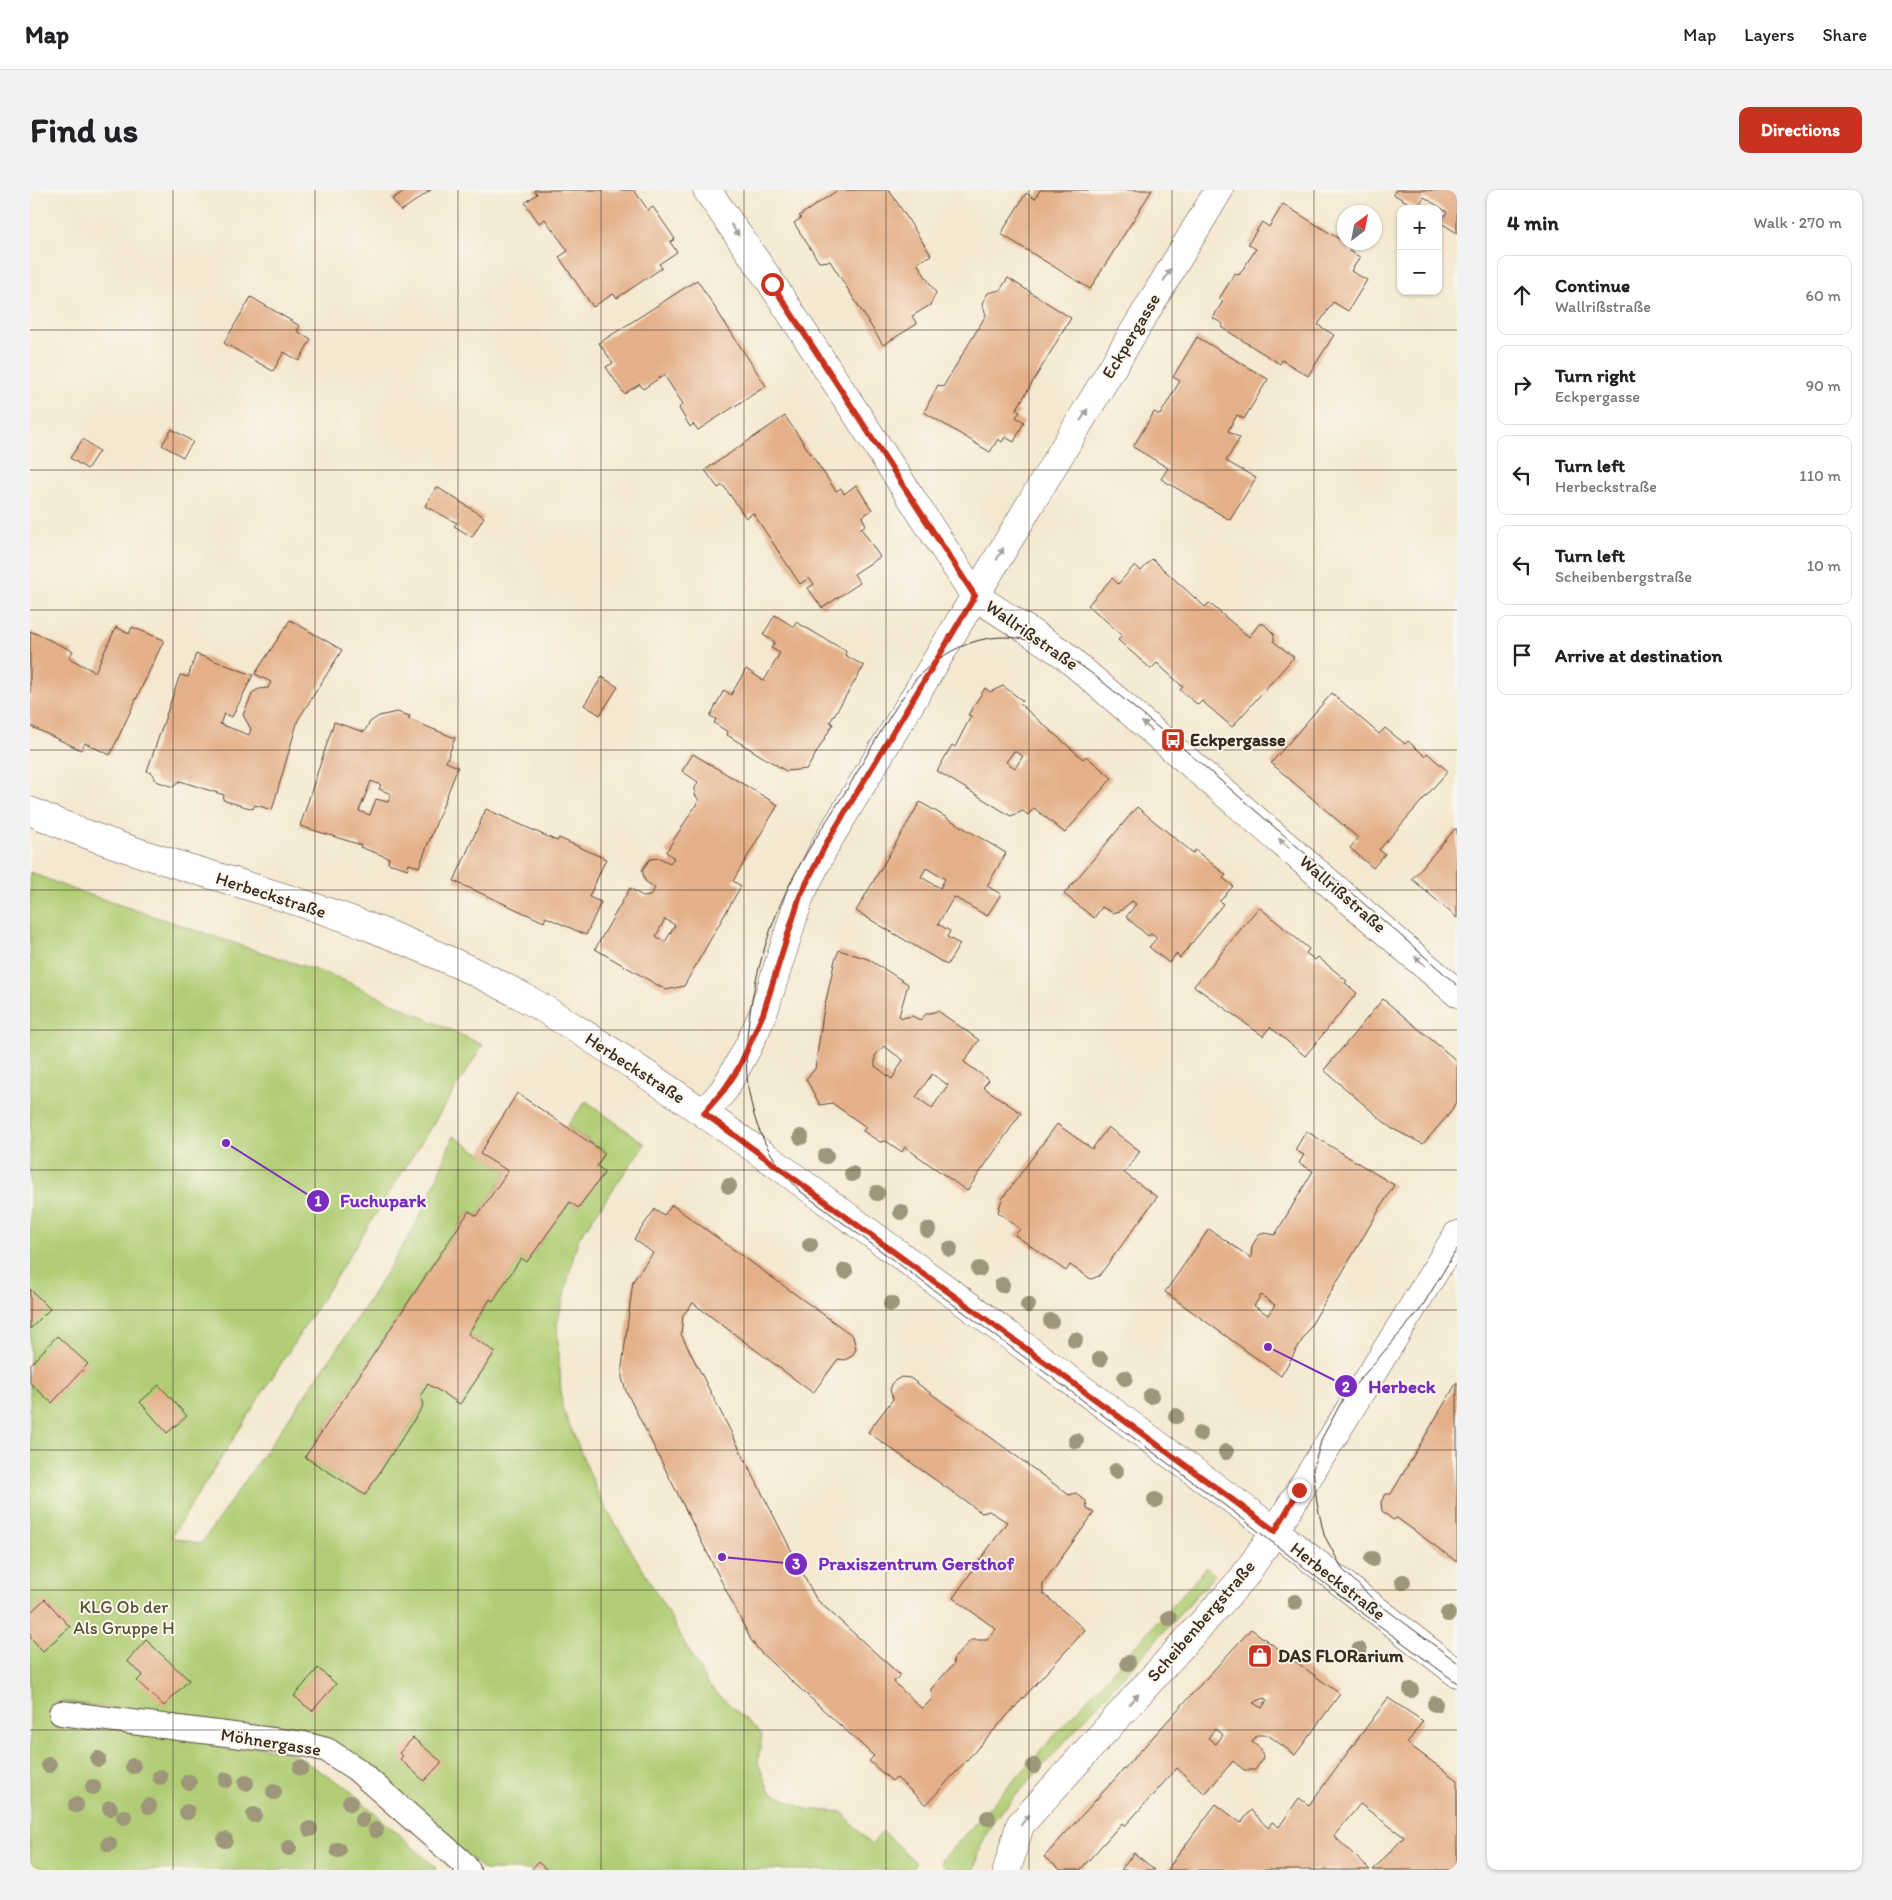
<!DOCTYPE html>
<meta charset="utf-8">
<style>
body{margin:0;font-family:Itim,sans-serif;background:#f2f2f2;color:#202124}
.controls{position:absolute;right:15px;top:15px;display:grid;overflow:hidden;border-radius:10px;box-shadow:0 1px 4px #0004}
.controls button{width:45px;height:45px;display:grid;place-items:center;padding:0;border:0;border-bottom:1px solid #e0e0e0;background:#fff;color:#202124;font:25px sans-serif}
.compass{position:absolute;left:1307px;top:15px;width:45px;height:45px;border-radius:50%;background:#fff;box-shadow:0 1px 4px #0004;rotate:32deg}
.stop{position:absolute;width:15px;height:15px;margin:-11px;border:4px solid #c8321e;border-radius:50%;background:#fff}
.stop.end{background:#c8321e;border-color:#fff;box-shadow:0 1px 5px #0008}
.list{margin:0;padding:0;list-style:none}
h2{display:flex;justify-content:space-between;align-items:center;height:65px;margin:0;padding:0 20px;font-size:21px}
h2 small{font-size:16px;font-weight:400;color:#757577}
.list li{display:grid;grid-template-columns:32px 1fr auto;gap:15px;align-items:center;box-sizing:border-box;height:80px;margin:0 10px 10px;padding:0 10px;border:1px solid #e0e0e0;border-radius:10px}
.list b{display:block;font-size:19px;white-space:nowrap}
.list p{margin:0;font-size:16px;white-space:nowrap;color:#757577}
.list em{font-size:16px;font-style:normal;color:#757577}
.icon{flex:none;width:28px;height:28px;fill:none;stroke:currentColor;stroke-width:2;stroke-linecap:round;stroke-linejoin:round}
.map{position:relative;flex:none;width:1427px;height:1680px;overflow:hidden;border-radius:10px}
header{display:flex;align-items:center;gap:30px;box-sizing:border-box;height:70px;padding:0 25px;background:#fff;border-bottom:1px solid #e0e0e0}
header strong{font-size:24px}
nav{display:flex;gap:28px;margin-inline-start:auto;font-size:18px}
.intro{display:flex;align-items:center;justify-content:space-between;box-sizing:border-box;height:120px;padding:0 30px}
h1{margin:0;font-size:35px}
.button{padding:12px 22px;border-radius:10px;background:#c8321e;color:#fff;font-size:18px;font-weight:700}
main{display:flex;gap:30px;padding:0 30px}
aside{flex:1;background:#fff;border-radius:10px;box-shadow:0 1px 4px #0004}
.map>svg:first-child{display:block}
.green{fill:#b0cd74;stroke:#767c49}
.building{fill:#e4b089;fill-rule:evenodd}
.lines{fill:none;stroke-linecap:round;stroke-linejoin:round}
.service-casing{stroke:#574639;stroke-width:26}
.minor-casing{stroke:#574639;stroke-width:29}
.tertiary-casing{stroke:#574639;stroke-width:29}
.service{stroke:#fff;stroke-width:24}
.minor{stroke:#fff;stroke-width:28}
.tertiary{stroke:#fff;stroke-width:28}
.tram{stroke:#3b2a1e;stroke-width:1}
.tree{fill:#9e967a}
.oneway{fill:#a79f9a}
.route{stroke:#c8321e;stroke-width:6}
.grid{fill:none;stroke:#3b2a1e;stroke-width:1;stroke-opacity:0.55}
.labels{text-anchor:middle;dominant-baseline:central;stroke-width:4;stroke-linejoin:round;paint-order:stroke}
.street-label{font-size:18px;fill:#3b2a1e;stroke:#fbf7ec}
.poi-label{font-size:18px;font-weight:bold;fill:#3b2a1e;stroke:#fbf7ec;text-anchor:start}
.park-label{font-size:18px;fill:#585334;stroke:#fbf7ec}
.leader{fill:none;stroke:#7b2cbf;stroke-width:2}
.callout-dot{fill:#7b2cbf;stroke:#fbf7ec;stroke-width:2}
.mark-label{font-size:15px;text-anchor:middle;font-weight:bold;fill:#fff}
.callout-label{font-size:19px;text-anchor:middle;font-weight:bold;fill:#7b2cbf;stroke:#fbf7ec;stroke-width:4;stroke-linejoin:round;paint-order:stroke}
</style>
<header>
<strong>Map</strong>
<nav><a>Map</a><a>Layers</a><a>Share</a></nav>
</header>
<div class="intro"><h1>Find us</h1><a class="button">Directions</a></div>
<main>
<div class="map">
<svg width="1427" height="1680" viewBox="0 0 1427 1680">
<rect width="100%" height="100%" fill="#fbf7ec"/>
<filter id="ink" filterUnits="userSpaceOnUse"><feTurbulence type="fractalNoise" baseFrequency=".02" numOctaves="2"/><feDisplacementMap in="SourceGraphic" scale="10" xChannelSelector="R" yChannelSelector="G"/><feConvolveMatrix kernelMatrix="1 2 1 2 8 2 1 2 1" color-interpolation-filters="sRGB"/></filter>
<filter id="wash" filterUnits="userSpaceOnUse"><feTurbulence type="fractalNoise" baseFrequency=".0096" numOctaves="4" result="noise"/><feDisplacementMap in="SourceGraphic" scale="20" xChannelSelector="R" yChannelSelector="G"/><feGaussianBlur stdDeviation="1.12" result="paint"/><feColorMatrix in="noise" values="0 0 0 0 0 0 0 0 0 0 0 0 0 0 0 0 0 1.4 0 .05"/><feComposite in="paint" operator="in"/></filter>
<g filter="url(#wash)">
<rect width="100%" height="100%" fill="#f4e8d0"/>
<g class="green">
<path d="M0,682L39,698L309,788L453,855L141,1347L171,1354L313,1150L380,1045L400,1006L423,946L478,981L447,1026L439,1021L275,1267L335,1305L393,1216L391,1205L398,1194L431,1214L465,1162L438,1144L460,1109L463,1110L491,1068L497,1072L540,1012L548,1018L574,982L567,976L575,963L537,936L556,911L615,954L548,1049L527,1134L532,1217L570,1308L629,1407L678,1495L732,1544L728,1572L739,1601L776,1619L812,1622L841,1655L853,1641L886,1673L881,1680H454L321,1566L210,1539L32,1511L262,1564L316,1597L405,1677L406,1680H0Z"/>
<path d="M1177,1377L1185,1385L964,1630L951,1655L945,1680H919L910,1672Z"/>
</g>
<g id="blocks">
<g class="building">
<path d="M376,0H401L371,21L362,9Z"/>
<path d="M504,0H604L618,20L623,17L645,49L640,52L647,62L629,74L632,78L587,108L583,104L563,117L529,67L538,61L515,29L509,33L495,13L507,4Z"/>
<path d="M808,0H859L901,65L887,73L906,103L900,115L882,126L887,134L853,155L800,71L789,72L764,33L771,28L769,26Z"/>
<path d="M1010,0H1122L1060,99L971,44L996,3L1005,9Z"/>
<path d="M1366,0H1427V43L1411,33L1417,22L1394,7L1387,18L1363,4Z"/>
<path d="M1253,14L1322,57L1319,61L1330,67L1321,81L1337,90L1318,121L1303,112L1288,135L1304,145L1278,186L1252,170L1250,174L1191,137L1193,134L1183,128L1193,111L1189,109L1205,83L1209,85L1226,59L1218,54L1232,32L1239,37Z"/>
<path d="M978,88L1041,128L986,220L990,222L986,227L994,232L984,252L975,247L972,252L968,249L960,262L894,222L908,195L913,197L956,125L952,113L958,103L970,100Z"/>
<path d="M667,90L736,196L668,240L663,234L660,237L649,218L653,214L634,185L613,199L610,194L594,204L576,177L583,173L569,153Z"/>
<path d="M221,107L270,136L267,141L281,149L269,171L254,162L243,181L194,153Z"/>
<path d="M1167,147L1238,189L1214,229L1207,225L1198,241L1210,248L1196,271L1226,288L1200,330L1131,289L1138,278L1103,257L1124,222L1130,225L1150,191L1143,187Z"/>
<path d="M755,226L806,301L811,298L814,304L826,295L842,320L832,327L836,335L831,338L850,367L824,384L830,393L792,418L778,398L784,394L779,388L770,394L723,323L716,328L693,295L688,298L675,280Z"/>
<path d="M142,239L163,252L153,267L132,255Z"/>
<path d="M53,249L69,261L57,279L40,268Z"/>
<path d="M407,297L454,327L442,347L424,336L427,333L395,316Z"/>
<path d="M1122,369L1175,417L1179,413L1219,447L1229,434H1234L1244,444V452L1264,467L1202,537L1172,511L1168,515L1150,500L1153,497L1127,473L1121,479L1088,450L1092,445L1058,415L1082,388L1088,394L1105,375L1111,381Z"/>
<path d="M745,425L764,437L766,432L816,461L815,465L834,476L800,532L803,534L777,579L756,581L697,545L698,542L684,533L686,529L680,526L694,500L701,505L716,479L734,491L750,463L741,458L745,452L733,445Z"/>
<path d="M260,430L312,460L268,530L242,620L225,615L223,619L193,610L194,605L150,591L143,597L126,591L123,584L117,581L150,485L158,487L166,464L223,485L202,527L194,524L190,534L219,545L221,539L213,525L223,502L229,499L238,498L241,492L225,484Z"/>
<path d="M86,437L99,444L102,437L134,450L80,565L55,553L51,560L0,536V441L43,461L39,468L65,482Z"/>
<path d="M572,487L588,497L570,525L554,515Z"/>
<path d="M973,496L993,511L990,514L1053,569L1056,566L1082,588L1035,643L1004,618L998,625L993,621L981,626L907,581L922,555L925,557L941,526L938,525L955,498L960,502ZM984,561L993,566L985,578L976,572Z"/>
<path d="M1302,503L1349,544L1355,538L1375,554L1378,551L1395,566L1397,563L1418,581L1349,660L1355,664L1343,678L1320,658L1328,648L1241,573Z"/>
<path d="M367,522L380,526L378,529L425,548L416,572L428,577L389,677L379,674L378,679L358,673L359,668L330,657L331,655L270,636L304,532L334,542L340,532L349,526ZM341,591L351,595L349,599L361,604L358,612L346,609L340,625L329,621Z"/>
<path d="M663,564L748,615L703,691L711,696L654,796L636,800L565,759L600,698L614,707L620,706L625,698L615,691L612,680L620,669L630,668L640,673L644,668L636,662L669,610L665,605V598L668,592L652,581ZM635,729L645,735L635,752L626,746Z"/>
<path d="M890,612L976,663L957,696L971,704L957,726L924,707L908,734L920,741L917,747L930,754L917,775L826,721ZM896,678L915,689L910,698L891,687Z"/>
<path d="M1107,617L1163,663L1165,660L1196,685L1193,688L1203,696L1190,711L1193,714L1150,768L1146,764L1139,773L1119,757L1127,748L1121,744L1118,746L1096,727L1106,714L1102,711L1090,721L1083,723L1072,717L1064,728L1034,704Z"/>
<path d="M456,619L527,651L529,648L576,669L559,707L571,712L556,745L516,727L514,732L424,691Z"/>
<path d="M1425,639H1427V728L1382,689Z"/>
<path d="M1229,717L1279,759L1276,763L1285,770L1288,767L1317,791L1315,793L1327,803L1275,866L1240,837L1233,846L1164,796Z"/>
<path d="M809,760L838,769L878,794L869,826L872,828L882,826L890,830L896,824L908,821L949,850L934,872L959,890L953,897L991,923L937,1001L875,957L872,962L856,951L850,952L833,941L836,937L802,913L790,915L776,889L785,879L793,824L805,770ZM854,856L873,870L862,889L845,876V866ZM902,884L918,895L902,918L886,907Z"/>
<path d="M1353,809L1427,871V910L1420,923L1393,954L1361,938L1294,880Z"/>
<path d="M487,903L575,963L567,976L575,982L548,1018L540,1012L497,1072L491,1068L463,1111L460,1109L438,1144L465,1162L430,1214L398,1194L391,1205L393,1216L335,1305L275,1267L439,1021L447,1026L478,981L450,964Z"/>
<path d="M1027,934L1062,959L1078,937L1110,961L1094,983L1127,1007L1069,1086L1061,1089L1040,1075L1036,1081L985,1045L990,1039L968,1022L972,1009Z"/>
<path d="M1276,941L1364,995L1251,1186L1135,1102L1179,1039L1221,1068L1222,1056L1229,1045L1235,1043L1245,1045L1283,981L1269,973L1274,965L1265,960ZM1231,1105L1245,1115L1238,1125L1224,1116Z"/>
<path d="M642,1015L823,1146L826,1159L822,1166L815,1170L808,1169L783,1203L663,1113L653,1125L651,1144L786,1409L870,1485L864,1492L892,1519L902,1509L901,1499L924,1474L923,1469L941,1450H957L966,1439L923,1408L977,1332L959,1321L952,1323L838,1242L863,1209L860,1200L863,1192L871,1187L880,1188L1039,1305L1046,1303L1056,1311L1057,1319L1064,1323L1013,1393V1403L1055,1440L896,1615L867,1588L862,1591L839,1571L844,1566L731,1463L721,1450L596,1201L592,1188V1177L603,1091L623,1063L604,1049L625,1019L634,1025Z"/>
<path d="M0,1099L20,1119L0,1139Z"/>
<path d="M27,1146L58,1174L22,1213L0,1193V1175Z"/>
<path d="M1427,1192V1372L1367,1328L1363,1330L1352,1321L1351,1312L1356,1304H1361Z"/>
<path d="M129,1195L157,1226L137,1243L110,1212Z"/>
<path d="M15,1409L40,1437L13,1461L0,1447V1423Z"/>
<path d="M1221,1439L1310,1504L1265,1565L1238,1545H1227L1222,1552L1231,1559L1233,1568L1225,1580H1214L1203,1571L1175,1604L1147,1578L1095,1636L1092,1633L1050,1680H1031L1014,1667ZM1234,1508L1237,1510L1232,1518L1223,1513ZM1185,1539L1193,1545L1186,1554L1178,1548Z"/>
<path d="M116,1450L159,1490L134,1516L107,1491L113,1485L97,1471Z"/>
<path d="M288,1478L306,1494L282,1521L264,1506Z"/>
<path d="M1358,1508L1393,1531L1377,1553L1427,1590V1680H1343L1374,1647L1330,1614L1304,1646L1340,1680H1137L1186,1614L1211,1633L1221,1620L1238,1638L1242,1632L1249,1637L1269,1608L1279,1615Z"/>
<path d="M383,1548L412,1572L394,1591L370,1569L373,1566L369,1563Z"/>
<path d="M1104,1663L1125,1680H1091Z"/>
<path d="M508,1672L517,1680H501Z"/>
</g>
</g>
</g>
<g filter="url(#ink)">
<use href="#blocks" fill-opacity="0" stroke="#574639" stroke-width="1"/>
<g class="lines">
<defs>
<path id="service" d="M31,1523L274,1554L297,1560L326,1579L432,1672L438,1680"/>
<g id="minor">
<path d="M677,0L742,94L945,406L1032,463L1427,803"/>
<path d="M0,621C108,670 226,693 337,736C393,758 452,783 504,813C588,863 669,919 749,976L1245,1341L1213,1388L990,1635L977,1680"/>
<path d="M674,923L694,900L717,859L733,824L770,706L796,654L1189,0"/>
</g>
<path id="tertiary" d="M1427,1045L1245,1341L1427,1483"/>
</defs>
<use href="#service" class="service-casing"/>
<use href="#minor" class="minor-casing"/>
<use href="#tertiary" class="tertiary-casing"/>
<use href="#service" class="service"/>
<use href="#minor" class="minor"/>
<use href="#tertiary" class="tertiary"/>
<g class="tram">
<path d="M1427,795C1352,728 1274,663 1198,597C1166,569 1134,542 1102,516C1069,489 1039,461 997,450C956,439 912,460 885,490C860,523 840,560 819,596C800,626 780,655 764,686C732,745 705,847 721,913C728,947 746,976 770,1001L1205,1323L1331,1422L1427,1493"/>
<path d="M1427,1059L1390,1120L1313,1209L1292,1248L1283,1279L1287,1313L1294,1345L1313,1380L1345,1411L1427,1472"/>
</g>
</g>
<g class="tree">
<circle cx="771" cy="947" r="8"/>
<circle cx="796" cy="966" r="8"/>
<circle cx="822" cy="984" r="8"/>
<circle cx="699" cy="996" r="8"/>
<circle cx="847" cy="1003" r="8"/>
<circle cx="871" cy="1022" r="8"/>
<circle cx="898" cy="1040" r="8"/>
<circle cx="780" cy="1055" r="8"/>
<circle cx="920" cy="1059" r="8"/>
<circle cx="949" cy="1079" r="8"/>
<circle cx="815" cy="1081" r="8"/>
<circle cx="972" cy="1095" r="8"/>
<circle cx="861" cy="1114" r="8"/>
<circle cx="998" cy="1115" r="8"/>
<circle cx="1021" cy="1131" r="8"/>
<circle cx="1045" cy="1150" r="8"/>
<circle cx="1070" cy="1169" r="8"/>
<circle cx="1095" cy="1188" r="8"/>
<circle cx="1121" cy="1206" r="8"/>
<circle cx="1146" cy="1226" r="8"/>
<circle cx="1170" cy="1244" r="8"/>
<circle cx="1046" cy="1251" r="8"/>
<circle cx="1196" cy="1262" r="8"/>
<circle cx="1086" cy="1281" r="8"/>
<circle cx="1125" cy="1310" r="8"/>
<circle cx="1342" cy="1369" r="8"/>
<circle cx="1373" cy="1392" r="8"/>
<circle cx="1265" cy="1412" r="8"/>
<circle cx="1418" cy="1424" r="8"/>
<circle cx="1139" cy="1428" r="8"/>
<circle cx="1329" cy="1460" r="8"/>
<circle cx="1098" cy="1473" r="8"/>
<circle cx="1381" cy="1500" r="8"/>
<circle cx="1405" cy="1514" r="8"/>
<circle cx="68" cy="1569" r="8"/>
<circle cx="19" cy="1575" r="8"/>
<circle cx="103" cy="1576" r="8"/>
<circle cx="1004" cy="1576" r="8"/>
<circle cx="271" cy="1578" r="8"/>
<circle cx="130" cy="1587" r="8"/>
<circle cx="196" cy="1590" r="8"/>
<circle cx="159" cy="1592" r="8"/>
<circle cx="216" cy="1593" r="8"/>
<circle cx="63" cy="1597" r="8"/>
<circle cx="244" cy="1602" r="8"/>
<circle cx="320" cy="1613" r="8"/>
<circle cx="46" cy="1615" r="8"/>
<circle cx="119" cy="1616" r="8"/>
<circle cx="80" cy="1618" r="8"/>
<circle cx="157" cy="1622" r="8"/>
<circle cx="224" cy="1625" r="8"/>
<circle cx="94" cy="1627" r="8"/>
<circle cx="958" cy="1628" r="8"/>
<circle cx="332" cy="1630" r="8"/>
<circle cx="280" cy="1639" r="8"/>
<circle cx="346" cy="1640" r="8"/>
<circle cx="195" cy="1650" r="8"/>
<circle cx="79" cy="1654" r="8"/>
<circle cx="259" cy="1658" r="8"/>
<circle cx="308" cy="1660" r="8"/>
</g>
<defs><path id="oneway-solid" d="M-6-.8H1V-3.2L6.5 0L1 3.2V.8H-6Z" transform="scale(1.25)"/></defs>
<g class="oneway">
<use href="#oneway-solid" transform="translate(705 40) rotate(56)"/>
<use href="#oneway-solid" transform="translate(1137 85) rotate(-59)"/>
<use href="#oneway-solid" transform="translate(1054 225) rotate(-59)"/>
<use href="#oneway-solid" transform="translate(970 364) rotate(-59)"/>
<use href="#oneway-solid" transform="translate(1117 536) rotate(-139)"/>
<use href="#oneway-solid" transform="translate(1254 653) rotate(-139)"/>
<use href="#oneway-solid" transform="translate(1390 771) rotate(-139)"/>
<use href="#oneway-solid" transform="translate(1104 1509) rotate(-48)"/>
<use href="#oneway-solid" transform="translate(995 1630) rotate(-51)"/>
</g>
</g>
<g class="lines" filter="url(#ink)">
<path class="route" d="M742,94L945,406L796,654L770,706L733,824L717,860L708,879L694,900L674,923L1245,1341L1269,1300"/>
</g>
<path class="grid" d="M143,0V1680M285,0V1680M428,0V1680M571,0V1680M714,0V1680M856,0V1680M999,0V1680M1142,0V1680M1284,0V1680M0,140H1427M0,280H1427M0,420H1427M0,560H1427M0,700H1427M0,840H1427M0,980H1427M0,1120H1427M0,1260H1427M0,1400H1427M0,1540H1427"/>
<defs>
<symbol id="bus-square" viewBox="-11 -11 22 22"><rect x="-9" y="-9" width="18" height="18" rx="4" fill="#c8321e" stroke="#fbf7ec"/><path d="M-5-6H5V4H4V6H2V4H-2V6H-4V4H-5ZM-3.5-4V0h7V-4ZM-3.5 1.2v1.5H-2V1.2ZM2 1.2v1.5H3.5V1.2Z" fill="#fff"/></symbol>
<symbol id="shop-square" viewBox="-11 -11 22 22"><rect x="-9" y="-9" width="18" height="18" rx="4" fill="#c8321e" stroke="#fbf7ec"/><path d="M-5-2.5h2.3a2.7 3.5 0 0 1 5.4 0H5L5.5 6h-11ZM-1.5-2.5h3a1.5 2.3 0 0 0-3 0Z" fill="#fff"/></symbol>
</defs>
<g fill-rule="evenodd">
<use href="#bus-square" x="1129" y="536" width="28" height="28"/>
<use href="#shop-square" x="1216" y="1452" width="28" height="28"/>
</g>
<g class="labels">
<g class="street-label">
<text transform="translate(1101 146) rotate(-59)">Eckpergasse</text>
<text transform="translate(1002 445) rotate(35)">Wallrißstraße</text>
<text transform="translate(1313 704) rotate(41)">Wallrißstraße</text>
<text transform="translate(241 705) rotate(18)">Herbeckstraße</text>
<text transform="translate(605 878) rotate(33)">Herbeckstraße</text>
<text transform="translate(1308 1391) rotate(38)">Herbeckstraße</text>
<text transform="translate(1171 1431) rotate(-49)">Scheibenbergstraße</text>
<text transform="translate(241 1552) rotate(9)">Möhnergasse</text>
</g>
<g class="poi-label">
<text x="1160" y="550">Eckpergasse</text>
<text x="1248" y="1466">DAS FLORarium</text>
</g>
<g class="park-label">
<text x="94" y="1417">KLG Ob der<tspan x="94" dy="21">Als Gruppe H</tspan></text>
</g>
</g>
<path class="leader" d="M196 953L288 1011M1238 1157L1316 1196M692 1367L766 1374"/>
<g class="callout-dot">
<circle cx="196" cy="953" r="5"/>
<circle cx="1238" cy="1157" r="5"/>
<circle cx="692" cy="1367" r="5"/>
<circle cx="288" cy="1011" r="12"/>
<circle cx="1316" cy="1196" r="12"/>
<circle cx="766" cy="1374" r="12"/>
</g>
<g class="mark-label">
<text x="288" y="1016">1</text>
<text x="1316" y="1202">2</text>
<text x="766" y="1379">3</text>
</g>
<g class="callout-label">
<text x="353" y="1017">Fuchupark</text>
<text x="1372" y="1203">Herbeck</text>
<text x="886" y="1380">Praxiszentrum Gersthof</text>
</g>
</svg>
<div class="controls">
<button>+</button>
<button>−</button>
</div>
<svg class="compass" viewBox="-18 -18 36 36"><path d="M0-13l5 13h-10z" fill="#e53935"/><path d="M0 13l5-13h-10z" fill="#757577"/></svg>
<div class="stop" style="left:742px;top:94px"></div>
<div class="stop end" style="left:1269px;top:1300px"></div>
</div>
<aside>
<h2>4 min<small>Walk · 270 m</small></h2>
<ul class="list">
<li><svg class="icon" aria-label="ahead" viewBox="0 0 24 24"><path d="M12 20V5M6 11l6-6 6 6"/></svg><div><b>Continue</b><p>Wallrißstraße</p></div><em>60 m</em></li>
<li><svg class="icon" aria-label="right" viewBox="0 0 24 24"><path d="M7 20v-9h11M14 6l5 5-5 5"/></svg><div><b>Turn right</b><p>Eckpergasse</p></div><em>90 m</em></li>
<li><svg class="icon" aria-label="left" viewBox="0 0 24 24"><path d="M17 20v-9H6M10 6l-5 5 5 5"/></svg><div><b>Turn left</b><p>Herbeckstraße</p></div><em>110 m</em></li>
<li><svg class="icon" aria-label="left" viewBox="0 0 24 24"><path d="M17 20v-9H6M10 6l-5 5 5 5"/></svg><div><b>Turn left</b><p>Scheibenbergstraße</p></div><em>10 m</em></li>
<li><svg class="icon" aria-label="arrive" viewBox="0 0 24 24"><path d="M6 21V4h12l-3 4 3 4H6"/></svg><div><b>Arrive at destination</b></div></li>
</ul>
</aside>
</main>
